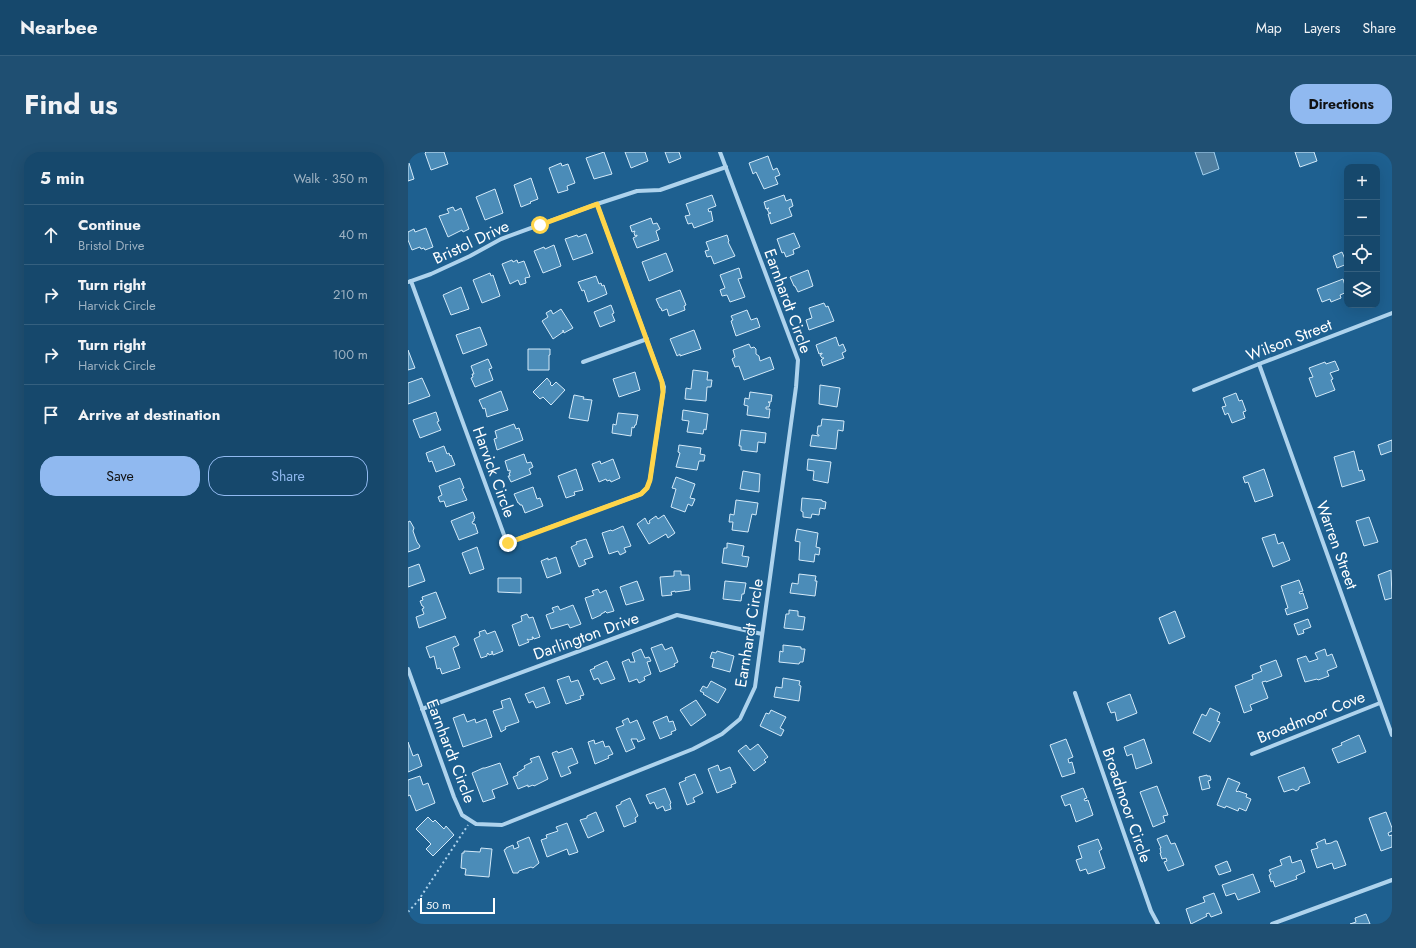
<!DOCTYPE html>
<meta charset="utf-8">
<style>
body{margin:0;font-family:Jost,sans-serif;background:#1f4f72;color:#f1f3f6}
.controls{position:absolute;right:12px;top:12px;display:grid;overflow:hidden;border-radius:8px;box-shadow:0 4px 16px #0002}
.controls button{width:36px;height:36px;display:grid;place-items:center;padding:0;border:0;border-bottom:1px solid #35607f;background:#16486c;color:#f1f3f6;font:20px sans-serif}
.scale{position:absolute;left:12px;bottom:10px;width:75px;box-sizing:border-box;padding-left:4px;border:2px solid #fff;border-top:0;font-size:11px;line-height:14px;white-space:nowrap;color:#fff;-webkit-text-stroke:3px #1e6090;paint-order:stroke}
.stop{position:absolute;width:12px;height:12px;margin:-9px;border:3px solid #ffd54a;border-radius:50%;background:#fff}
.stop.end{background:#ffd54a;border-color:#fff;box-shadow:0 1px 4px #0008}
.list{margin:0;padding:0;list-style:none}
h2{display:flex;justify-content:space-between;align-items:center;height:52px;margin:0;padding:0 16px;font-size:17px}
h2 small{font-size:13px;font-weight:400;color:#9eb2c2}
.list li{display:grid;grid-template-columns:26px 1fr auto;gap:12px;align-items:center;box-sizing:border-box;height:60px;padding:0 16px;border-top:1px solid #35607f}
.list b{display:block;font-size:15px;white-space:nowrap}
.list p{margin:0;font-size:13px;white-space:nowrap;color:#9eb2c2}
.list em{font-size:13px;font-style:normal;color:#9eb2c2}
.actions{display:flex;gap:8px;padding:12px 16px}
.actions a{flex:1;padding:9px 0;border:1px solid #90b9f0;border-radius:16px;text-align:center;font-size:14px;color:#90b9f0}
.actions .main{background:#90b9f0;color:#111}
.icon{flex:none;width:22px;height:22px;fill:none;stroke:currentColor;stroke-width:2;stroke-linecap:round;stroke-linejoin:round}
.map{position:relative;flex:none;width:984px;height:772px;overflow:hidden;border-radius:16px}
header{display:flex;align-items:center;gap:24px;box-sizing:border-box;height:56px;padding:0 20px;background:#16486c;border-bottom:1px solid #35607f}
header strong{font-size:19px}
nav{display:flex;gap:22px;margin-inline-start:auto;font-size:14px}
.intro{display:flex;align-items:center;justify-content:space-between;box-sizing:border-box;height:96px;padding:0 24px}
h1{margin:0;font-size:28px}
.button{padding:10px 18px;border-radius:16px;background:#90b9f0;color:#111;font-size:14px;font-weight:700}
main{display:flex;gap:24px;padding:0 24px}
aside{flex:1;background:#16486c;border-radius:16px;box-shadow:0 4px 16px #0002}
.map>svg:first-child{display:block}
.water{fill:#517fa0;stroke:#a2d0ef}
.building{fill:#4b8cb8;stroke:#d4eaf9}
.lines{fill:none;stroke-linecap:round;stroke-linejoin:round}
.path{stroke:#aed3ed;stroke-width:2;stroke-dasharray:2 3;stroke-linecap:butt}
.street{stroke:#aed3ed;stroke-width:4}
.route{stroke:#ffd54a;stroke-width:5}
.labels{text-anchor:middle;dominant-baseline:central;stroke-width:3;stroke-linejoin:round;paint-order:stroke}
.street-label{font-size:16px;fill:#fff;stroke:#1e6090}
</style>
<header>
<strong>Nearbee</strong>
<nav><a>Map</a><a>Layers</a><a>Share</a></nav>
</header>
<div class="intro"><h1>Find us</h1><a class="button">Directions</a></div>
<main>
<aside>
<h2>5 min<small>Walk · 350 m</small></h2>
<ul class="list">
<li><svg class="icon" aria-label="ahead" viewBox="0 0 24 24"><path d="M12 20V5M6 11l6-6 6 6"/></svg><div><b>Continue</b><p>Bristol Drive</p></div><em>40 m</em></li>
<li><svg class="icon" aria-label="right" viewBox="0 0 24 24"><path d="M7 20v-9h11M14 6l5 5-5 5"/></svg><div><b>Turn right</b><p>Harvick Circle</p></div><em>210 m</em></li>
<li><svg class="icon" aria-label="right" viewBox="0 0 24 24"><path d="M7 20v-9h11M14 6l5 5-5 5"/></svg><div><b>Turn right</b><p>Harvick Circle</p></div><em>100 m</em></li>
<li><svg class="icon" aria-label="arrive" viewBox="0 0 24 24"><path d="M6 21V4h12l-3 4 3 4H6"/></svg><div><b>Arrive at destination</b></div></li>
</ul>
<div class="actions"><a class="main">Save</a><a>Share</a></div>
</aside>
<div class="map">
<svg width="984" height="772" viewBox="0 0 984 772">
<rect width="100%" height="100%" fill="#1e6090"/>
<path class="water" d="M787,0H806L811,17L795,23Z"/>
<g class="building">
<path d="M18,0H36L40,12L23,18L17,1Z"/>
<path d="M196,0L204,22L186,27L178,6Z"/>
<path d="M217,0H237L240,9L223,16Z"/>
<path d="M257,0H271L273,6L261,11Z"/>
<path d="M887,0H906L909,9L892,15Z"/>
<path d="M360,4L365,18L369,16L372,23L367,25L370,32L356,37L348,20L345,22L341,11Z"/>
<path d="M1,11L6,27L0,29V12Z"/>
<path d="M153,11L154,14L160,12L167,31L159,34L160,38L150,41L141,16Z"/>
<path d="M123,26L130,47L122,50L123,51L113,55L106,33Z"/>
<path d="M87,37L95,61L77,68L68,45Z"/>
<path d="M304,43L308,54L300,57L301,60L303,59L305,69L286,76L284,71L280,72L277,64L282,63L278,52Z"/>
<path d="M376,43L378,49L383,47L385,54L381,56L384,64L363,72L360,62L363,61H361L359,57L361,56L358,57L356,50Z"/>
<path d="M45,55L47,59L53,56L61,77L55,80L54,78L40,85L31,64L41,61L39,57Z"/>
<path d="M243,66L245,72L249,71L252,77L248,79L251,88L229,96L225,86L229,84V83L227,84L226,81L227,79L224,80L222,74Z"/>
<path d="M18,76L25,95L17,98L16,96L13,97L12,95L4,98L0,88V80L6,77L7,80Z"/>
<path d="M386,81L392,95L385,98L386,102L378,105L376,100L374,101L369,87Z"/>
<path d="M178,82L185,101L165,108L157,87L169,83L170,85Z"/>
<path d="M319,83L321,89L320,90L327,104L306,112L303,104L299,105L297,99L301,98L298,90Z"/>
<path d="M146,93L153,114L135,121L126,99L136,95L137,97Z"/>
<path d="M934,100L939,112L929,116L925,104Z"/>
<path d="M258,101L265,119L241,129L234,110Z"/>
<path d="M104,108L105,110L109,108L110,111L116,109L122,125L117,126L118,131L112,133L110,128L102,132L94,112Z"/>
<path d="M331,116L334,126L330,127L337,145L322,150L319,143L314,144L312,138L317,136L312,123Z"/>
<path d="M400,118L405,134L390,140L387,134H386L382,125Z"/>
<path d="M82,121L83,124L85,123L92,144L74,151L65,128Z"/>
<path d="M188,124L191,132L193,131L194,134L196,133L199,142L180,150L176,138L174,139L170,130Z"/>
<path d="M935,127L939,140L932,143L933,146L923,150L922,147L914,150L909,137Z"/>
<path d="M53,135L61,157L43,163L35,143Z"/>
<path d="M272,138L278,153L276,154L277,158L261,164L259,157L254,159L253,156H252L248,147Z"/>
<path d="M416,151L418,155L420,154L426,169L401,178L398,168L404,166L401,156Z"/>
<path d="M203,153L206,161L204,162L207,169L192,175L186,160Z"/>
<path d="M153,157L165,176L156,181L155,178V180L145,187L134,169L140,165L138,161L143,158L145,162Z"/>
<path d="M339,158L343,168L349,166L352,175L328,184L323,169L325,168L323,164Z"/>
<path d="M72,175L79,193L55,202L48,183Z"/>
<path d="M286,178L293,197L272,204V202L269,204L262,187Z"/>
<path d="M428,185L431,194L435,192L438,199L434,201L436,206L415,214L413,208L416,206H414L412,203L414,202V201L411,202L408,193Z"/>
<path d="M341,192L343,196L346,195L348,197V202L351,204L352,209L362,205L366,217L336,228L331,214L327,215L324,207L327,205L325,198Z"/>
<path d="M120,197H142V203H141V218H120Z"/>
<path d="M0,198L7,216L0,218Z"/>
<path d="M80,207L84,216L81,217L85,228L67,235L63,226L65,225L64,222H66L63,214Z"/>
<path d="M927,209L931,218L922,221L925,227L923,228L927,238L908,245L901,226L905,225L901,216L917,210L918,212Z"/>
<path d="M285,218L300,220L299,228H304L303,235H299L298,249L277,247L278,236L283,237Z"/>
<path d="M227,220L232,238L211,245L205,227Z"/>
<path d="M14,226L22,244L0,252V231Z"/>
<path d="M139,226L143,231L142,232L144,234L148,230L157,238L143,253L135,245L132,247L125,240Z"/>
<path d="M412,233L432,236L429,255L411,252Z"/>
<path d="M93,239L100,258L79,265L77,256L75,257L71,248Z"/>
<path d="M342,240L364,243L363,250H360L362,251L361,255H358V257H362L361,266L339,263L340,254L336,253L337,246L341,247Z"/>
<path d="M828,241L831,249L834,248L838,259L835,260L837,266L824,271L820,261L817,263L814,255L818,254L815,246Z"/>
<path d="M166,243L176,245L175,247L184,248L180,269L161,266Z"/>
<path d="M275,258L300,262L298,278L296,277L295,282L279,280L281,269L274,268Z"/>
<path d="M28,260L31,269L29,270L33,278L12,286L5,268Z"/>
<path d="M210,261L230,263L228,273H227L226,276L224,275L223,284L204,281L205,272L208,273Z"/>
<path d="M414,267L436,269L435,279L430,278L428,297L402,294L404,283L411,284V283L409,282L410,274H413Z"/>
<path d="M106,272L108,277L111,276L115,288L89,298L86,287L89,286L87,279Z"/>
<path d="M333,278L358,281L357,291L350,290L349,300L333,298V294H331Z"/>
<path d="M984,288V299L973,303L970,293Z"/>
<path d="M271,293L293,296L292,302L297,303L296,309H291L289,318L268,315L272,301L270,300Z"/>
<path d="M36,294L39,302L41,301L42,304L43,303L47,313L28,320L24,309L21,310L18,301Z"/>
<path d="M946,299L951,319L954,318L957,328L934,335L926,305Z"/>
<path d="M116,302L119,311L123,310L125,315L121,317L123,322L103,330L100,324H102L101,321H102V318L100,319L97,309Z"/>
<path d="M205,307L212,326L203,330L202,328L199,329L198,327L191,330L184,312L192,309L193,312Z"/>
<path d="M400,307L423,310L420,331L405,328L406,319L399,318Z"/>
<path d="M168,317L175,338L166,340L167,343L158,346L150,324Z"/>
<path d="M856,317L865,344L847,350L840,330L837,331L835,325Z"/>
<path d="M335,319L352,322L351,340L332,337Z"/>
<path d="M268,325L287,332L282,346L287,347L284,354L280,352L277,360L263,355L268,337L264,336Z"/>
<path d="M52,326L56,336L54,337L59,348L38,355L36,349L32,350L30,345L34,343L31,334Z"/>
<path d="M125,335L129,347L132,346L135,354L117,361L114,353H112L111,351H110L106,342Z"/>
<path d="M394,346L414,348V349L418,350L417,357L412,356L411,363L404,362L403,366L395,365V360L393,359Z"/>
<path d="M328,348L350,351L348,363L344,362L340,380L324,378L325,370H321L322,362L326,363Z"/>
<path d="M65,360L67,366L66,367V369L64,370L65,372H67L70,381L51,388L43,369Z"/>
<path d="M256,363L267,381L260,386L258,382L241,392L229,372L237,366L240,372L242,371L241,369L248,364L250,367Z"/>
<path d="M961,365L970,390L956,394L948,369Z"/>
<path d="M2,369L6,376L5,379L9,390L12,394L11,396L0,400V370Z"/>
<path d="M215,374L223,394L216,396L218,400L212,403L210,399L201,402L194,381L203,378L204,379Z"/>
<path d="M389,377L410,381L408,395L412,396L411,403L407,402L406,410L391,408L392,390L387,389Z"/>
<path d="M867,382L870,392L875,390L882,408L865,415L854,386Z"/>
<path d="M178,387L185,405L176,408L178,412L171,415L163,395L169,392L168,390Z"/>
<path d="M319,391L336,394L334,404L341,405L339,415L314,411L316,396H319Z"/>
<path d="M69,395L76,417L62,422L54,401Z"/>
<path d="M148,405L153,421L139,426L133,409L140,406V408Z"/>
<path d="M11,412L17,429L0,435V416Z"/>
<path d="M983,418L984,446L977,448L970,423Z"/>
<path d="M266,419H273V423H281L282,438L267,440V439L263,440L264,443L254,444L252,425L266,424Z"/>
<path d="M391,422L408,424L407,429H409L407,444L382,441L384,431L390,432Z"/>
<path d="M90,426H113V441L90,440Z"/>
<path d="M891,428L895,439L891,440L892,442L895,441L900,456L879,463L877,457L880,456L873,434Z"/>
<path d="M229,429L236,448L218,453L212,435Z"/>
<path d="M317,429L338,431L336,442H334L333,449L315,447Z"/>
<path d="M190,437L192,441L198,438L206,459L199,461L197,459V460L193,462V463L184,467L177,446L186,443L184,439Z"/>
<path d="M28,440L38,466L11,476L8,465L16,462L14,457L16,456L15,454H14L12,449L15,448L14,445Z"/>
<path d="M165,453L173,472L162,476L160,472L143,477L138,463L146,460L144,456L150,454L152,458Z"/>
<path d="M381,458L390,459V464L397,465L395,478L376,476L378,462H381Z"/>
<path d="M767,459L777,485L761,492L751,466Z"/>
<path d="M119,462L121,466L125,465L132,485L126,487L125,485H124L125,487L121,488L119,487L121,490L111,494L104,473L114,469L113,464Z"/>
<path d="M900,467L903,475L895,478L896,481L890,483L886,472Z"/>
<path d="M77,478L79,482L87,479L95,499L85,503L84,499V502L81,503L80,501L79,502V504L73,506L66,487L72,484L71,480Z"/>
<path d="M47,484L51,493L45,496L52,516L34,522L32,516L29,517L26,504L22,506L18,495Z"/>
<path d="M254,492L257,498L264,495L270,510L266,512L267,514L252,520L243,496Z"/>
<path d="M375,493L393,495V497H397L395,510H392L391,512L371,510L372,499L375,500Z"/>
<path d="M233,497L237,506L241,505L243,509L239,510L243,522L236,525L237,528L231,531L229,527L221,530L214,510L221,507L222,510H227L224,501Z"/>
<path d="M917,497L919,504L924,502L929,515L919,519L921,524L910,528L909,527L897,530L889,507L898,504L901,510L910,507L907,501Z"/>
<path d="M309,499L326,504L322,520L304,515L306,507L302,506L304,500L308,501Z"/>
<path d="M868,508L874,524L858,530V529L854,530L860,546L842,553L844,558L836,561L827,534L845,527L844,523L854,519L852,514Z"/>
<path d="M199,509L207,527L193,532L190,526L186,528L182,518L187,516L186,515Z"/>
<path d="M161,524L163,530L170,528L176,543L172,544L173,547L158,552L149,528Z"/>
<path d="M375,526L392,529L391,533L393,534L391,549L366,545L368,535L374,536Z"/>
<path d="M303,529L318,537L310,551L295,542L296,541L292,539L295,534L299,536Z"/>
<path d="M136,535L142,551L128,556L125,549L121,551L117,542Z"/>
<path d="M722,542L729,561L709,569L707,560L703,561L699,551Z"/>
<path d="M102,546L111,570L97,575L98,577L93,580L85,559L95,556L93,549Z"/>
<path d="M288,548L298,563L283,574L272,558Z"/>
<path d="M802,556L812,561L809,569L812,570L802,590L785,581L794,562L798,564Z"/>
<path d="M363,558L378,565L372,576L376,578L373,584L352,574L358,561L361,562Z"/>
<path d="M56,562L59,570L67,567L68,571L78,567L84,585L55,595L45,566Z"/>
<path d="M259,564L261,570L265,569L268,578L263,580L264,582L252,587L245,570Z"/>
<path d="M220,566L222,571L229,568L237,587L230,590L229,587H223L227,596L218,600L208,576L216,573L214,569Z"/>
<path d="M951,583L958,600L930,611L924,597L934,593L933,591Z"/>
<path d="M658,587L665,605L660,607L661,611L664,610L667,621L654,625L642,593Z"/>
<path d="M736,587L744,611L728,617L724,602L719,604L716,595Z"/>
<path d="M186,588L187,592L195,589L197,595L201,594L205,602L200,604L201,606L187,612L180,590Z"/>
<path d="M0,590L5,604L10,602L14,614L0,620Z"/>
<path d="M350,592L360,605L356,608L358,610L346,619L330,599L338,593L342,598Z"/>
<path d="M164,596L170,611L160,615L163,621L153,625L144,601L149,599L150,601Z"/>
<path d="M131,604L140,627L126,634L125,633L120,635V633L110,637L105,625L110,623L109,621L117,616L116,614L124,610L122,607Z"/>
<path d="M92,611L100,632L84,638L87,646L75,650L64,621L75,616H77Z"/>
<path d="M310,613L312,619L322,615L328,631L323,633L324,635L309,641L300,617Z"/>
<path d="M896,615L902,631L891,635V637L888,639L885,637L876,640L870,625Z"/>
<path d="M287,622L295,641L285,646L287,650L279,653L271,631L278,628L277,626Z"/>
<path d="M799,623V624H802L803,628L800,629L802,636L794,638L791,625Z"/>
<path d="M12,624L15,633L20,631L27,651L8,659L2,643L0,644V628Z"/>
<path d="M820,626L832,631L828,639L829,640L830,639L839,642L838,645L843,647L838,659L831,656L830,659L818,654L817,656L809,653Z"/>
<path d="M749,634L760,663L755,664L757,670L745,675L732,640Z"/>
<path d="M257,636L263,651L262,652L263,657L257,659L255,654L249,657L246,650L242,652L238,643Z"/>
<path d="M675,636L679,646L676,647L677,649L680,648L685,663L668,670L662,652L657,654L653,644Z"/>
<path d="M222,646L230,664L227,666L228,670L216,675L208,654L213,652V650Z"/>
<path d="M188,660L196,679L180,686L172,668L179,666V664Z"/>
<path d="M978,660L984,676V679L980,681L981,684L984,683V695L973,699L961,666Z"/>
<path d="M20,665L25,670L27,668L36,677L38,674L46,683L25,704L18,697L23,692L8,677Z"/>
<path d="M159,671L170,700L161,703L159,697L139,705L133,688L139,686L138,683L150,679L148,675Z"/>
<path d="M759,683L763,692L767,691L776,713L760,719L756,710L759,709L758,706L754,707L752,701H753L752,696H753L749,687Z"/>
<path d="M121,685L131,711L125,716L123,715L111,719L110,721H105L96,698L98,697V696L105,693L106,697L111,695L109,690Z"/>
<path d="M690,687L694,697L691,699L697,716L680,722L678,717L672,719L668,708L674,706L670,694Z"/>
<path d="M917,687L918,692L923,691L927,689H929L938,713L926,717L924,711L909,716L903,698L910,696L908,691Z"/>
<path d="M73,696L84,697L81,725L57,723L58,717L53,716L54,701H56V699L72,700Z"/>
<path d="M882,704L884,711L893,708L897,720L888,724L889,727L867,735L865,729L863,730L861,723L863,722L861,718L874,713L872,708Z"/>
<path d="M819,709L823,719L811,723L807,714Z"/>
<path d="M845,722L852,740L830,748L827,741L818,744L814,733Z"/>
<path d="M806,741L814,761L803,765L801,761L798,762L799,764L783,772L778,757L797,750L795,745Z"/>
<path d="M958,762L962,772H942L948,770L947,766Z"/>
</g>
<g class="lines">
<path class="path" d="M0,760L10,749L60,673"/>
<g class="street">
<path d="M3,129L99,391L233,342L239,336L242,328L256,235L189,52"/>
<path d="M0,130L23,122L62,104L93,87L189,52L229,39L252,38L318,15"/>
<path d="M175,210L239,187"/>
<path d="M851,212L984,583"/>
<path d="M786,238L851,212L984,161"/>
<path d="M0,517L46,645L54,663L68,672L94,673L285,597L314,582L332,567L347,535L388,235L390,208L312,0"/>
<path d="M667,541L743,759L750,772"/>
<path d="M14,557L269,463L354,482"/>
<path d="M844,602L972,551"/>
<path d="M864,772L984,728"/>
</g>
</g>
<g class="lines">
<path class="route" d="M100,391L233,342L239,336L242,328L255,240L254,230L189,52L132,73"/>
</g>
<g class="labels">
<g class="street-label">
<text transform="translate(63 90) rotate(-25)">Bristol Drive</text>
<text transform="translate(380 149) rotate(70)">Earnhardt Circle</text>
<text transform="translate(881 188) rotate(-21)">Wilson Street</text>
<text transform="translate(86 320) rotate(70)">Harvick Circle</text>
<text transform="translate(929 393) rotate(70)">Warren Street</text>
<text transform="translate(341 481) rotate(-81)">Earnhardt Circle</text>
<text transform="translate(178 484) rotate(-20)">Darlington Drive</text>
<text transform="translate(903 565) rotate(-22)">Broadmoor Cove</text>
<text transform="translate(43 599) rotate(69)">Earnhardt Circle</text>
<text transform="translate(719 653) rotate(71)">Broadmoor Circle</text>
</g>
</g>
</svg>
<div class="controls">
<button>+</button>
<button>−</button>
<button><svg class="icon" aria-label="locate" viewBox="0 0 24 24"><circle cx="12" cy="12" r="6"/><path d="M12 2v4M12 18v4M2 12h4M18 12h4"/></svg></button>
<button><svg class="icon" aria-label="layers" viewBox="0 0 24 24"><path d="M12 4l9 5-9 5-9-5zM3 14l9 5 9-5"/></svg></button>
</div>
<div class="scale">50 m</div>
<div class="stop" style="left:132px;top:73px"></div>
<div class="stop end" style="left:100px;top:391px"></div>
</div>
</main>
